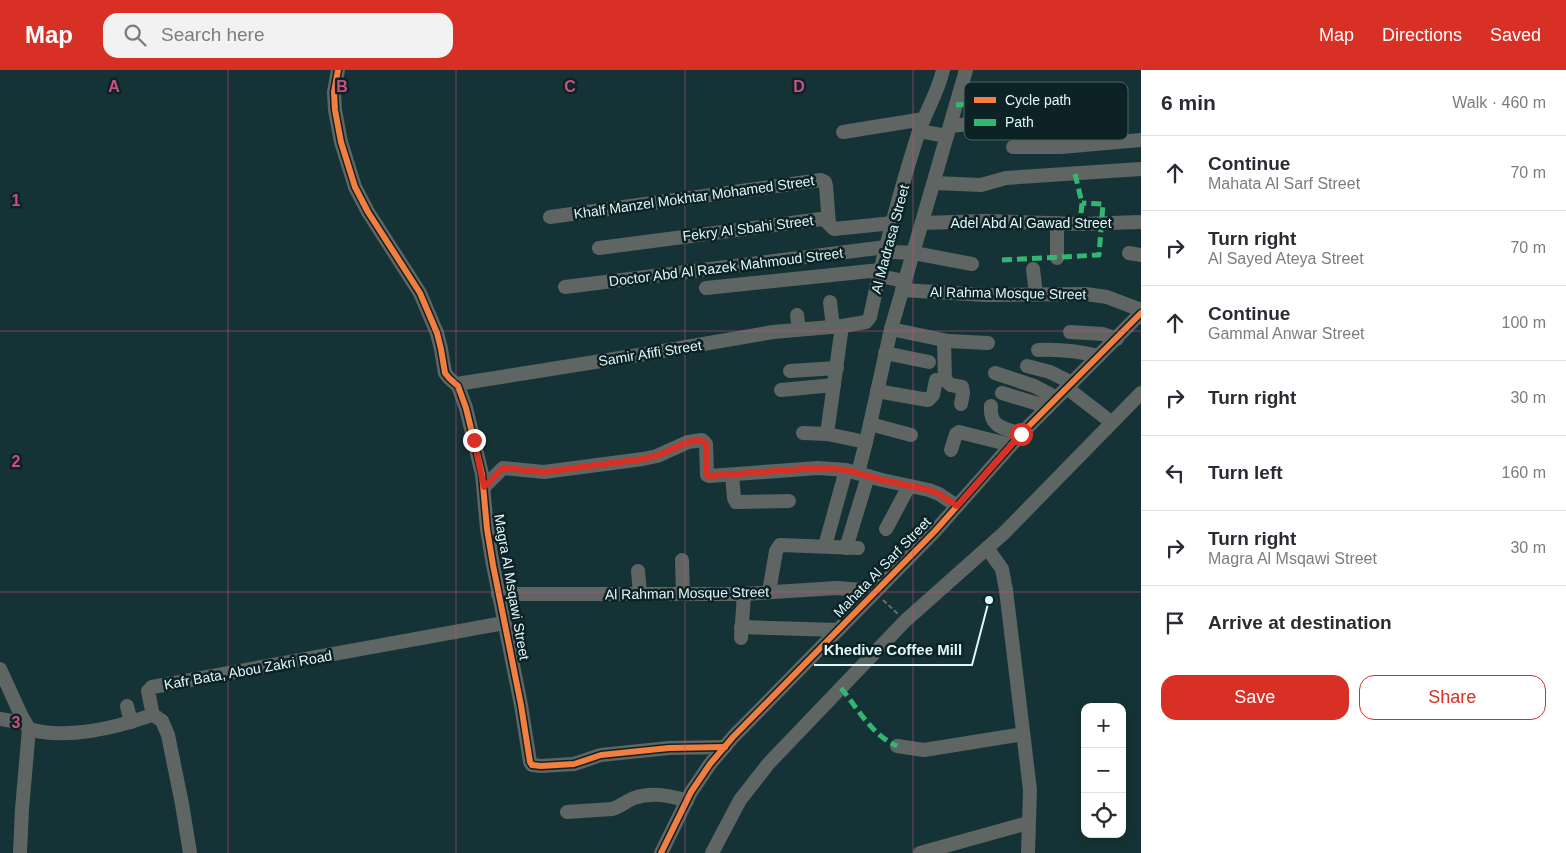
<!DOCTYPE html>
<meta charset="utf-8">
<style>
body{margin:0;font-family:Helvetica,sans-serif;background:#f2f2f3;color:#2b2b33}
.controls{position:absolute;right:15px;bottom:15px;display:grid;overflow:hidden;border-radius:10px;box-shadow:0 2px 12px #0003}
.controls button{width:45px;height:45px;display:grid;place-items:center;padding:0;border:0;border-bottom:1px solid #e1e1e2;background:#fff;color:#2b2b33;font:25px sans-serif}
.stop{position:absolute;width:15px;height:15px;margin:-11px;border:4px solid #d93025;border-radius:50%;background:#fff}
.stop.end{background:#d93025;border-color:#fff;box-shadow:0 1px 5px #0008}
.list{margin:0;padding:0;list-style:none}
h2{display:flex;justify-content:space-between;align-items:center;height:65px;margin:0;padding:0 20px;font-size:21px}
h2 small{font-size:16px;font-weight:400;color:#7c7c81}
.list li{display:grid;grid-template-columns:32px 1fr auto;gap:15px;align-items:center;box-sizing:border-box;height:75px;padding:0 20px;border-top:1px solid #e1e1e2}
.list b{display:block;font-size:19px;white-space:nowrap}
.list p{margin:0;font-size:16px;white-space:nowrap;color:#7c7c81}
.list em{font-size:16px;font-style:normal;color:#7c7c81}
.actions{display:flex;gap:10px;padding:15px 20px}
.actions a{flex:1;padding:11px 0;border:1px solid #d93025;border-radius:15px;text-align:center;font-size:18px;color:#d93025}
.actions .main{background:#d93025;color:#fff}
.icon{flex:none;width:28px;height:28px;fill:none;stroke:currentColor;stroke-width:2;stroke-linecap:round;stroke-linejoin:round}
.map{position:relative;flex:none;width:1141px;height:783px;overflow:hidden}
header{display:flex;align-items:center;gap:30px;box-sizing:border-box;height:70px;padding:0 25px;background:#d93025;color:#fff}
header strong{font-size:24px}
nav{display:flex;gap:28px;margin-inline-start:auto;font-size:18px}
.search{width:350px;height:45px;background:#f2f2f3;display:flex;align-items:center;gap:12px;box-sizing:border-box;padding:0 18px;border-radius:15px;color:#7c7c81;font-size:19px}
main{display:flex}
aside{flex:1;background:#fff}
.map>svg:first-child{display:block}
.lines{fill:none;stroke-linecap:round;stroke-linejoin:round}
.path{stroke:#656e6c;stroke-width:2;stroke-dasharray:5 2.5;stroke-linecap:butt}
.minor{stroke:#5f6562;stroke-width:14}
.quiet{stroke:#33b770;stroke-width:5;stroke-dasharray:10 5;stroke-linecap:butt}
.cycleway-casing{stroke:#0d2224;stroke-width:9}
.cycleway{stroke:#f27e40;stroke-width:6}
.route{stroke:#d93025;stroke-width:6}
.grid{fill:none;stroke:#c95083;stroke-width:1;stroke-opacity:0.55}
.labels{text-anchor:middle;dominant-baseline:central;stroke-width:5;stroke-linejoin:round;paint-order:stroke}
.street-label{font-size:14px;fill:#dff8fb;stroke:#0d2224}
.key{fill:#0d2224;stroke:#4c6264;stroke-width:1}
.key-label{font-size:14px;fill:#dff8fb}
.grid-label{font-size:16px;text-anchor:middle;font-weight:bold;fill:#c95083;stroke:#0d2224;stroke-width:5;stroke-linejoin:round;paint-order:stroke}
.leader{fill:none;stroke:#dff8fb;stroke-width:2}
.callout-dot{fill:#dff8fb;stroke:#0d2224;stroke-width:2}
.callout-label{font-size:15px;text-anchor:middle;font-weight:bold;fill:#dff8fb;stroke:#0d2224;stroke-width:5;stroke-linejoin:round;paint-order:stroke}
</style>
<header>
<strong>Map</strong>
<div class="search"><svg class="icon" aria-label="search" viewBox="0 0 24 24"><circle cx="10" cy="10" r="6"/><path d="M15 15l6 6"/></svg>Search here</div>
<nav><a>Map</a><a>Directions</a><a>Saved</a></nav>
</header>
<main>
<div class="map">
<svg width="1141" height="783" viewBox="0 0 1141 783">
<rect width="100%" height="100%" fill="#153336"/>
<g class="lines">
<path class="path" d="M883,530L898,544"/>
<g class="minor">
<path d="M338,0L334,22L335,40L341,72L355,117L368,142L420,223L437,263L441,279L445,303L449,308L458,316L466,338L482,404L487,459L493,495L521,635L530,692L532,695L541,696L574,694L601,685L669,678L725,677"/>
<path d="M951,56L1058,44"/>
<path d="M919,61L947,66"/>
<path d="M843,62L924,49"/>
<path d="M1013,77H1061L1141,70"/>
<path d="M934,113L981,115L1006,108L1141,99"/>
<path d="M550,147L821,110L825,112L826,116L829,154"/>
<path d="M922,153L985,151L1080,154L1141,152"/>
<path d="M1057,153V188"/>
<path d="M599,178L821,149L826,151L834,159L893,153"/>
<path d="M1129,183L1141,185"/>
<path d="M1033,199L1036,224"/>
<path d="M879,206L905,211"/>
<path d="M565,217L886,177L894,182L914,183L972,194"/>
<path d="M706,218L880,200"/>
<path d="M902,220L986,225L1086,224L1107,227L1141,240"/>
<path d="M830,232L833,257"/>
<path d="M797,245L799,259"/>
<path d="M891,259L948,271L988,273"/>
<path d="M1070,262L1103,264L1117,269"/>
<path d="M944,271L945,310L951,315L962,317L963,323L961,334"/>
<path d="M1038,280C1059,279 1078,281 1099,286"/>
<path d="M885,283L929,292"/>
<path d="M1027,296L1050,302L1072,313"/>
<path d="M790,301L837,298"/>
<path d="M995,303L1034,316L1057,328"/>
<path d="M457,314L645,284L773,262L842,256L866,252L870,247C883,185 899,124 918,64C925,42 938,23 943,0"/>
<path d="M1067,318L1111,352"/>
<path d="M781,320L834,315"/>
<path d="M877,321L928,330L933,325L936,310"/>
<path d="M1002,323L1048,337"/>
<path d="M991,336C989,358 1005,358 1021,364"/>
<path d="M870,354L911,365"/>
<path d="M803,363L827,364L866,372"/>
<path d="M827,364L842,256"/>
<path d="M951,380L956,364L959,362L1011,375"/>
<path d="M858,403L866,372L891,259L966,0"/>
<path d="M732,405L734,428L736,432L789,431"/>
<path d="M484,417L503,398L544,402L643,389L657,386L688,372L702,370L706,374L707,405L709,406L818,398L846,400L882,410L929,420L939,424L957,436"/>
<path d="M886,459L909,416"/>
<path d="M825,476L846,400"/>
<path d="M846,478L868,406"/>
<path d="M987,478L1002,499L1006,520L1030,720L1028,783"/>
<path d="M682,490L683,523"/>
<path d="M638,501L640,523"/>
<path d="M769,522L776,481L780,475L858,478"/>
<path d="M498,524H744L837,518L875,521"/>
<path d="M741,557L838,560"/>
<path d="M741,568L744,524"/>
<path d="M0,599L21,645L29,659C65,670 115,658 149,646L152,644V641L148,621L152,617L504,553"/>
<path d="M127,636L131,652"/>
<path d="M152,644L162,651L168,665L182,734L190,783"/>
<path d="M0,649L24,653"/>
<path d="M897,676L924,680L1023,664"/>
<path d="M567,742L612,739C620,737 626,731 634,728C651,722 670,725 687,731"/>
<path d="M20,783L22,739L29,659"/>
<path d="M661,783L691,722L710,694L733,667L935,461L1021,364L1141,243"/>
<path d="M712,783L740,730L769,693L905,551L1004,463L1141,323"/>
<path d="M920,783L1028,753"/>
</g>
<g class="quiet">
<path d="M956,35L1008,31"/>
<path d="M1075,104L1082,133L1080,154"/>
<path d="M1002,190L1099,185L1103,134L1082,133"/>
<path d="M841,618C858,639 872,665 897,676"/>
</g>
<defs>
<g id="cycleway">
<path d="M338,0L334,22L335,40L341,72L355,117L368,142L420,223L437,263L441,279L445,303L449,308L458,316L466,338L482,404L487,459L493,495L521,635L530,692L532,695L541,696L574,694L601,685L669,678L725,677"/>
<path d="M661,783L691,722L710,694L733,667L935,461L1021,364L1141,243"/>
</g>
</defs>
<use href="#cycleway" class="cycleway-casing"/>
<use href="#cycleway" class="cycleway"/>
</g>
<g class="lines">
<path class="route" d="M474,370L484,417L503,398L544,402L643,389L656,386L688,372L702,370L706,374L707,405L709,406L818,398L846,400L882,410L929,420L939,424L957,436L1021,364"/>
</g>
<path class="grid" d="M228,0V783M456,0V783M685,0V783M913,0V783M0,261H1141M0,522H1141"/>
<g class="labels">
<g class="street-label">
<text transform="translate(694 127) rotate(-8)">Khalf Manzel Mokhtar Mohamed Street</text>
<text x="1031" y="153">Adel Abd Al Gawad Street</text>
<text transform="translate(748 158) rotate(-7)">Fekry Al Sbahi Street</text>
<text transform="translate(890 169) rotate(-75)">Al Madrasa Street</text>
<text transform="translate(726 197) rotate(-7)">Doctor Abd Al Razek Mahmoud Street</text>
<text transform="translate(1008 223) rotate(1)">Al Rahma Mosque Street</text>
<text transform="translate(650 283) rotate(-9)">Samir Afifi Street</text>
<text transform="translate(882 497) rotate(-46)">Mahata Al Sarf Street</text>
<text transform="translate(512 517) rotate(80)">Magra Al Msqawi Street</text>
<text transform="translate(687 523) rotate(-1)">Al Rahman Mosque Street</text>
<text transform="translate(248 600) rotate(-10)">Kafr Bata, Abou Zakri Road</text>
</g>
</g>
<rect x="964" y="12" width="164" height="58" rx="8" class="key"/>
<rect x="974" y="27" width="22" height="6" fill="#f27e40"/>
<rect x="974" y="49" width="22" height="7" fill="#33b770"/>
<g class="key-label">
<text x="1005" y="35">Cycle path</text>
<text x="1005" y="57">Path</text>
</g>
<g class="grid-label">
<text x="114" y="22">A</text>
<text x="342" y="22">B</text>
<text x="570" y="22">C</text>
<text x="799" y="22">D</text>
<text x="16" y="136">1</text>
<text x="16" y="397">2</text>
<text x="16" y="658">3</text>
</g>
<path class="leader" d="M989 530L972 595H814"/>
<circle class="callout-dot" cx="989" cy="530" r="5"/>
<g class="callout-label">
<text x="893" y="585">Khedive Coffee Mill</text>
</g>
</svg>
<div class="controls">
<button>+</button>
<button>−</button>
<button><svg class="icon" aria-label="locate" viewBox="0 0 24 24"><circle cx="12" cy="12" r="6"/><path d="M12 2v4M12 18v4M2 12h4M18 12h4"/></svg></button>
</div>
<div class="stop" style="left:1021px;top:364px"></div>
<div class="stop end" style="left:474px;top:370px"></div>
</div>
<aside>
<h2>6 min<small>Walk · 460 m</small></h2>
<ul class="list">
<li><svg class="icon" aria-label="ahead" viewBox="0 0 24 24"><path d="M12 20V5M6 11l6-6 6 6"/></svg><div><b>Continue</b><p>Mahata Al Sarf Street</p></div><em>70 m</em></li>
<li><svg class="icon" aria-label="right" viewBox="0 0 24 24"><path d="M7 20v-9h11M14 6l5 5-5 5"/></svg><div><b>Turn right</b><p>Al Sayed Ateya Street</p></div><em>70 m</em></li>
<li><svg class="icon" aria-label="ahead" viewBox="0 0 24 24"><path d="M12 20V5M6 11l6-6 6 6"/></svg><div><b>Continue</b><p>Gammal Anwar Street</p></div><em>100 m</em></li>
<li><svg class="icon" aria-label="right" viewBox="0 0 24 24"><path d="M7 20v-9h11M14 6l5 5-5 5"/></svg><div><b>Turn right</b></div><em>30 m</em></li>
<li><svg class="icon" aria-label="left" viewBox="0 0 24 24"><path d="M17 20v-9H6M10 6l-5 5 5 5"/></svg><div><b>Turn left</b></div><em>160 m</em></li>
<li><svg class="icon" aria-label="right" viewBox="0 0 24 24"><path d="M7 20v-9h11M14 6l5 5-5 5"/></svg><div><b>Turn right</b><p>Magra Al Msqawi Street</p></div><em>30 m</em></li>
<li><svg class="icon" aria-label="arrive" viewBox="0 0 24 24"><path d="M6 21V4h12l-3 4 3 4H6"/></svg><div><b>Arrive at destination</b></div></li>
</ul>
<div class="actions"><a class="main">Save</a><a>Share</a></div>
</aside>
</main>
